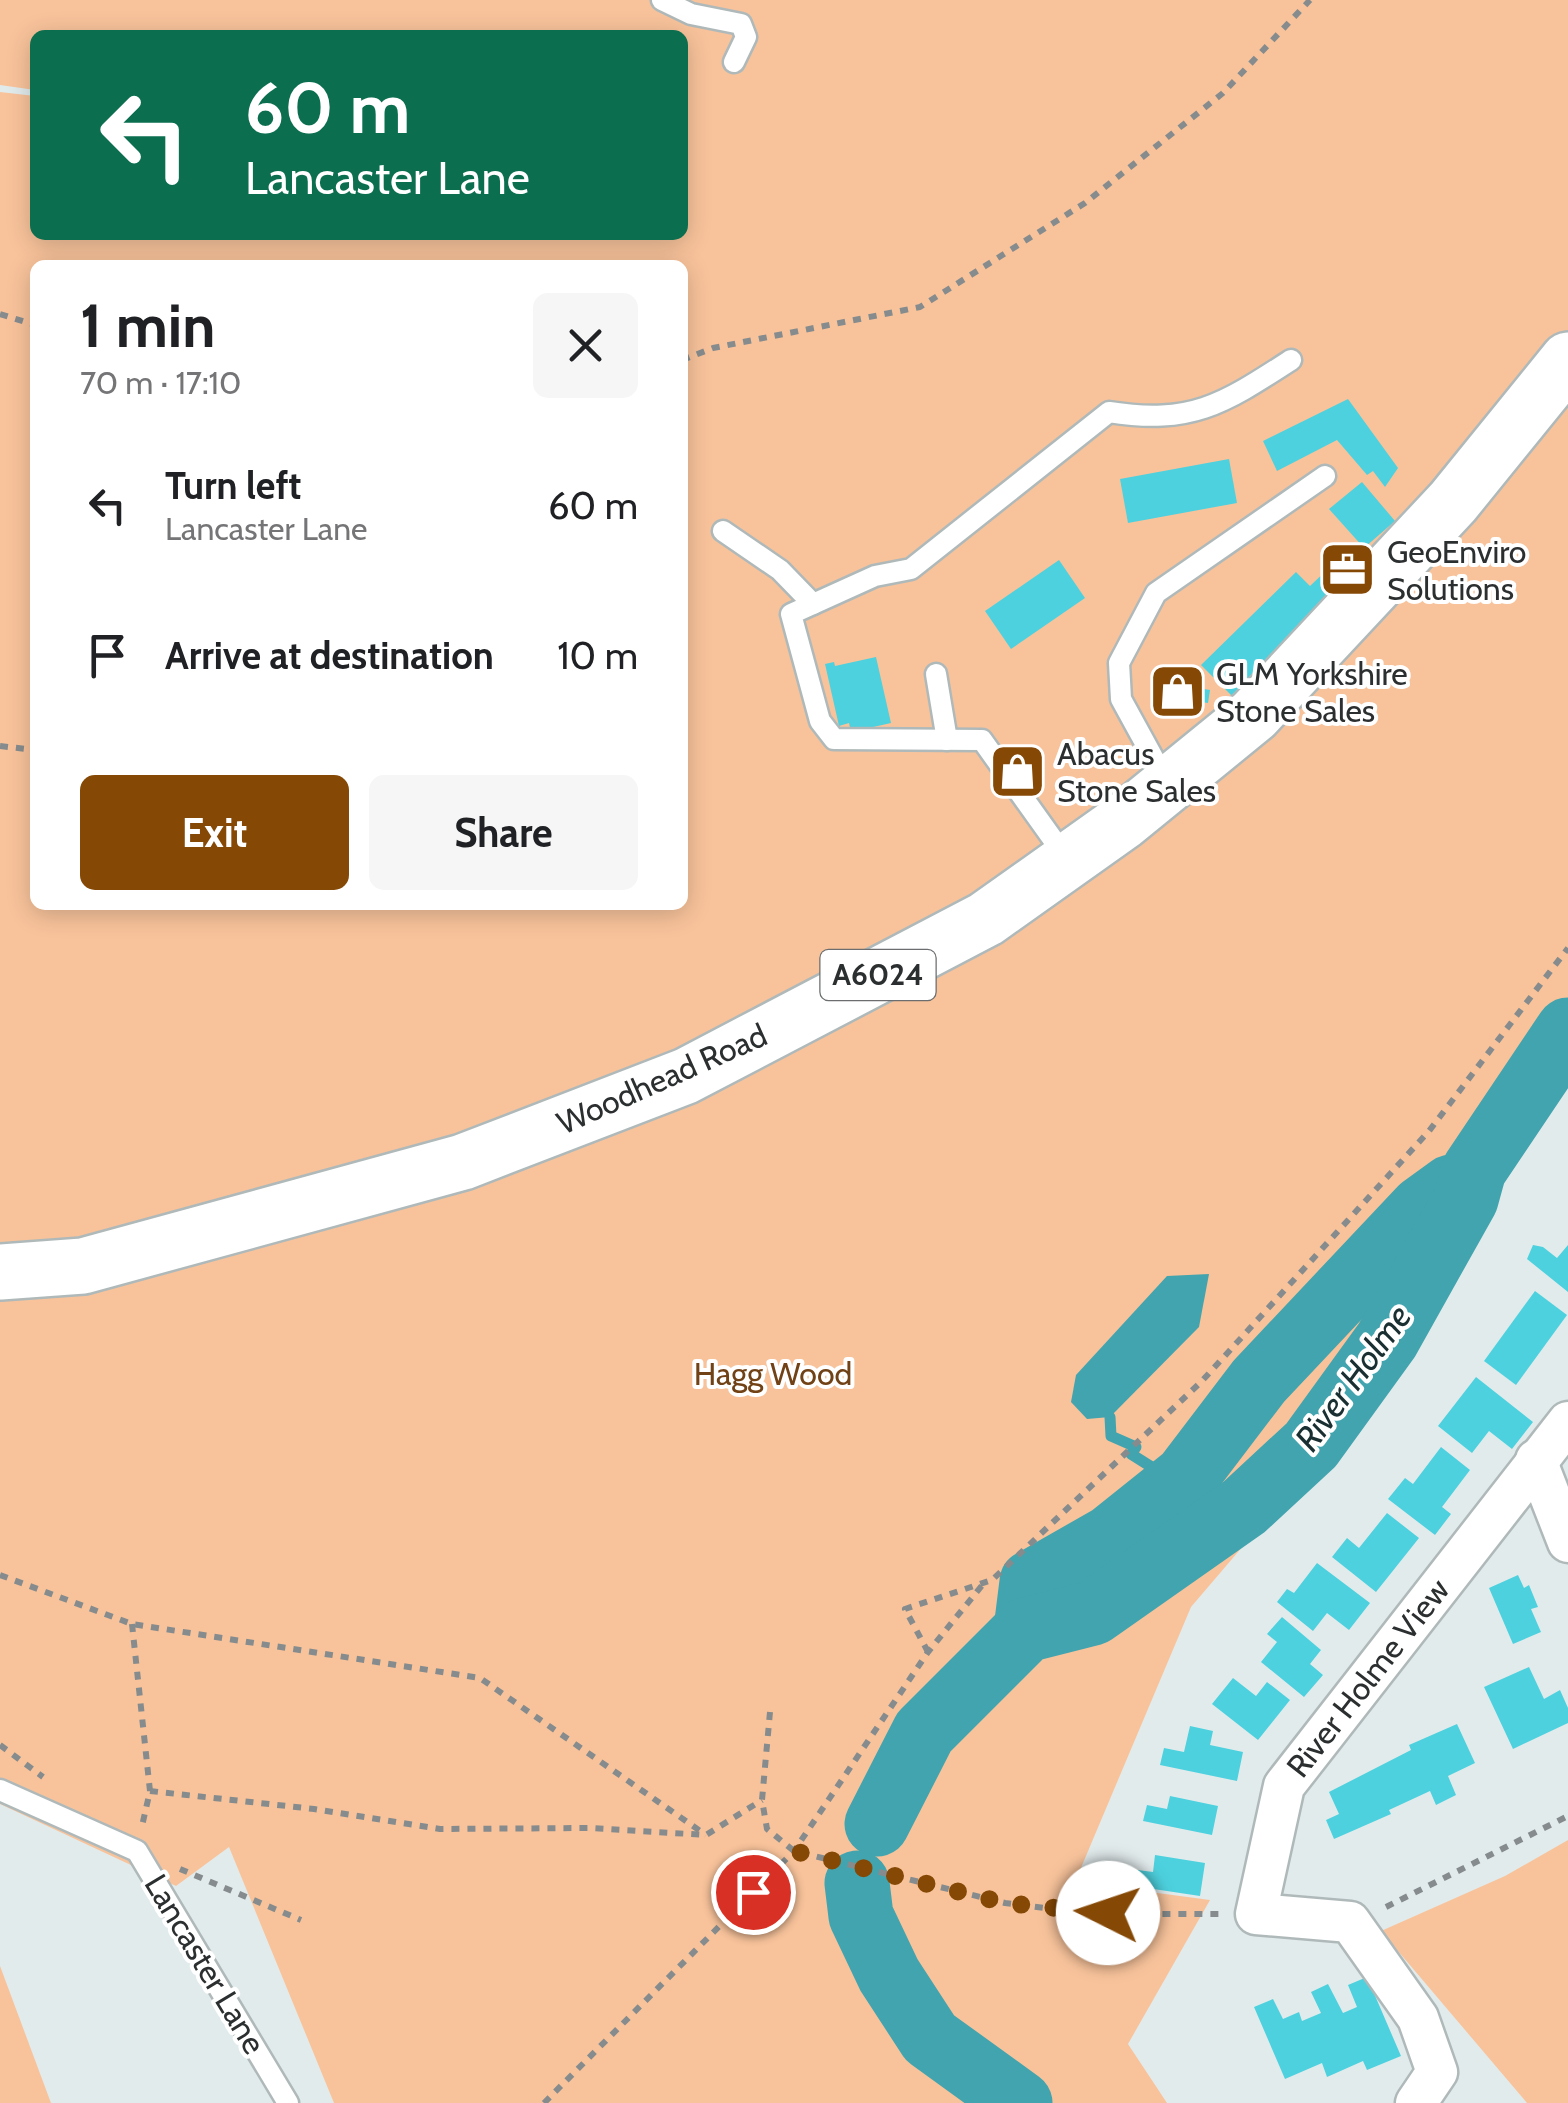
<!DOCTYPE html>
<html lang="en">
<head>
<meta charset="utf-8">
<style>
	:root { --surface:#fff; --page:#f6f6f6; --text:#202124; --muted:#757577; --accent:#854805 }
	body { margin:0; font-family:Cabin,sans-serif; background:var(--page); color:var(--text); height:100vh; display:flex; flex-direction:column; font-size:38px; white-space:nowrap }
	* { box-sizing:border-box; margin:0 }
	p { font-size:32px; color:var(--muted) }
	.icon { flex:none; width:55px; height:55px; fill:none; stroke:currentColor; stroke-width:2; stroke-linecap:round; stroke-linejoin:round }
	.map { position:relative; flex:1; overflow:hidden }
	.panel { position:absolute; left:30px; top:260px; width:658px; height:650px; display:flex; flex-direction:column; background:var(--surface); border-radius:15px; box-shadow:0 5px 25px #0003 }
	.panel>* { flex:none }
	.top-card { position:absolute; left:30px; top:30px; width:658px; height:210px; border-radius:15px; box-shadow:0 5px 25px #0003; background:#0b6e4f; color:#fff; overflow:hidden }
	.pin { position:absolute; display:grid; place-items:center; width:85px; height:85px; color:#fff; margin:-42px; border:5px solid #fff; border-radius:50%; box-shadow:0 2px 10px #0007 }
	.me { position:absolute; width:110px; margin:-55px; rotate:274deg; stroke-linejoin:round; filter:drop-shadow(0 0 8px #0008) }
	.turn { display:flex; align-items:center; gap:35px; height:210px; padding:0 50px; font-size:45px }
	.turn .icon { width:130px; height:130px; stroke-width:2.5 }
	.turn b { display:block; font-size:70px; line-height:85px }
	.round { display:grid; place-items:center; flex:none; width:105px; height:105px; border-radius:15px; background:var(--page) }
	.head { display:flex; align-items:center; justify-content:space-between; height:170px; padding:0 50px }
	h1 { font-size:60px; font-weight:700; line-height:75px }
	.cta { display:flex; gap:20px; margin-top:auto; padding:20px 50px }
	.cta a { flex:1; height:115px; border-radius:15px; background:var(--accent); color:#fff; font-size:40px; font-weight:700; line-height:115px; text-align:center }
	.cta a+a { background:var(--page); color:var(--text) }
	ul { padding:0; list-style:none }
	li { display:flex; align-items:center; gap:30px; height:150px; padding:0 50px }
	li div { flex:1 }
	li b { display:block; font-size:38px }
	li em { font-style:normal }
	.map>svg:first-child { display:block }
</style>
</head>
<body>
<div class="map">
<svg width="1568" height="2103" viewBox="0 0 1568 2103">
	<rect width="100%" height="100%" fill="#e2ebec"/>
	<g fill="#f8c39b" fill-rule="evenodd">
		<path d="M 0,0 L 1568,0 L 1568,1087 L 1326,1449 L 1191,1607 L 1075,1882 L 1210,1900 L 1128,2044 L 1167,2103 L 334,2103 L 229,1847 L 176,1886 L 0,1804 L 0,92 L 35,96 L 35,235 L 682,235 L 682,35 L 35,35 L 35,90 L 0,85 ZM 35,265 L 682,265 L 682,905 L 35,905 Z"/>
		<polygon points="1568,1840 1568,2103 1527,2103 1381,1931 1505,1876"/>
		<polygon points="0,1966 51,2103 0,2103"/>
	</g>
	<polygon fill="#42a4ae" points="1209,1274 1199,1327 1110,1417 1087,1419 1071,1402 1076,1375 1167,1276"/>
	<g fill="none" stroke-linecap="round" stroke-linejoin="round">
		<polyline stroke="#42a4ae" stroke-width="11" points="1110,1417 1111,1436 1136,1447 1131,1454 1177,1483"/>
		<g stroke="#42a4ae" stroke-width="65">
			<polyline points="1026,1630 1032,1582 1111,1537 1186,1477 1259,1381 1422,1208 1451,1187"/>
			<polyline points="877,1824 924,1732 1026,1630 1093,1613 1244,1507 1311,1445 1387,1340 1466,1199 1474,1170 1568,1030"/>
			<polyline points="857,1883 861,1916 889,1975 930,2038 1020,2103"/>
		</g>
	</g>
	<g fill="#4dd1de">
		<polygon points="1348,399 1398,468 1385,487 1373,471 1367,475 1337,440 1277,471 1263,441"/>
		<polygon points="1229,459 1237,503 1128,523 1120,479"/>
		<polygon points="1362,482 1395,521 1364,548 1329,509"/>
		<polygon points="1352,546 1373,568 1236,700 1201,665 1296,572 1310,586"/>
		<polygon points="1059,560 1085,598 1011,649 985,611"/>
		<polygon points="876,657 891,723 851,732 849,723 839,726 825,664 834,662 835,666"/>
		<polygon points="1162,682 1210,690 1208,703 1160,696"/>
		<polygon points="1533,1245 1543,1247 1557,1258 1568,1245 1568,1292 1527,1259"/>
		<polygon points="1535,1291 1567,1315 1516,1385 1484,1361"/>
		<polygon points="1476,1377 1533,1422 1512,1449 1489,1431 1472,1453 1438,1426"/>
		<polygon points="1441,1447 1470,1470 1442,1507 1451,1514 1435,1535 1388,1499 1405,1478 1413,1484"/>
		<polygon points="1387,1513 1419,1538 1376,1592 1332,1557 1347,1538 1359,1548"/>
		<polygon points="1317,1563 1370,1603 1349,1630 1327,1613 1313,1631 1277,1602 1287,1589 1294,1593"/>
		<polygon points="1518,1575 1524,1588 1529,1585 1538,1607 1531,1609 1541,1632 1513,1644 1489,1588"/>
		<polygon points="1282,1617 1321,1650 1310,1664 1323,1675 1304,1697 1261,1662 1277,1642 1267,1634"/>
		<polygon points="1529,1667 1544,1699 1560,1690 1568,1708 1568,1723 1513,1749 1484,1687"/>
		<polygon points="1233,1678 1256,1696 1267,1682 1290,1700 1258,1740 1212,1704"/>
		<polygon points="1457,1724 1475,1763 1448,1776 1456,1795 1436,1805 1430,1791 1389,1810 1391,1814 1334,1839 1326,1820 1339,1814 1329,1792 1411,1750 1409,1745"/>
		<polygon points="1190,1726 1213,1731 1210,1745 1243,1752 1237,1781 1160,1765 1164,1748 1184,1752"/>
		<polygon points="1170,1796 1218,1806 1212,1835 1143,1821 1147,1805 1167,1809"/>
		<polygon points="1155,1855 1205,1863 1200,1896 1127,1885 1130,1869 1153,1872"/>
		<polygon points="1367,1977 1401,2056 1367,2070 1363,2061 1327,2077 1322,2063 1285,2079 1254,2007 1273,1999 1283,2019 1299,2012 1302,2021 1321,2013 1311,1992 1328,1984 1343,2013 1357,2007 1348,1985"/>
	</g>
	<g fill="none" stroke-linecap="round" stroke-linejoin="round">
		<defs>
			<g id="service">
				<polyline points="662,0 691,14 741,24 746,37 734,62"/>
				<polyline points="723,531 780,570 813,604"/>
				<polyline points="936,674 947,740"/>
				<polyline points="1167,783 1121,699 1119,663 1156,593 1325,476"/>
				<path d="M 1067,859 L 982,740 L 834,739 L 820,721 L 791,614 L 875,576 L 911,569 L 1109,412 C 1192,425 1223,404 1291,360"/>
				<polyline points="0,1790 137,1851 288,2103"/>
			</g>
			<g id="minor">
				<polyline points="1536,1460 1568,1542"/>
				<polyline points="1416,2103 1437,2072 1418,2018 1350,1922 1256,1914 1284,1786 1568,1422"/>
			</g>
			<polyline id="primary" points="0,1272 83,1266 463,1162 686,1076 986,919 1124,821 1254,715 1453,502 1568,360"/>
		</defs>
		<use href="#service" stroke="#b0b9b9" stroke-width="25"/>
		<use href="#minor" stroke="#b0b9b9" stroke-width="45"/>
		<use href="#primary" stroke="#b0b9b9" stroke-width="60"/>
		<g stroke="#868c8d" stroke-width="6" stroke-dasharray="8 8" stroke-linecap="butt">
			<polyline points="0,314 35,325"/>
			<polyline points="682,360 713,348 920,307 1085,203 1223,93 1310,0"/>
			<polyline points="0,746 35,750"/>
			<polyline points="0,1575 132,1624 480,1678 706,1835"/>
			<polyline points="132,1624 150,1791 142,1826"/>
			<polyline points="928,1652 905,1609 992,1580 1202,1381 1429,1131 1568,948"/>
			<polyline points="770,1712 762,1800 767,1829 794,1851 1005,1903 1092,1914 1223,1914"/>
			<polyline points="0,1745 43,1777"/>
			<polyline points="150,1791 314,1809 440,1829 590,1828 706,1835 762,1800"/>
			<polyline points="180,1869 301,1920"/>
			<polyline points="1386,1907 1568,1816"/>
			<polyline points="544,2103 794,1851 928,1652 984,1583"/>
		</g>
		<use href="#service" stroke="#fff" stroke-width="20"/>
		<use href="#minor" stroke="#fff" stroke-width="40"/>
		<use href="#primary" stroke="#fff" stroke-width="55"/>
	</g>
	<g fill="none" stroke-linecap="round" stroke-linejoin="round">
		<polyline stroke="#854805" stroke-width="18" stroke-dasharray="0 32.4" points="753,1892 794,1851 1005,1903 1108,1913"/>
	</g>
	<defs>
		<symbol id="office-square" viewBox="-11 -11 22 22"><rect x="-9" y="-9" width="18" height="18" rx="4" fill="#854805" stroke="#fff"/><path d="M-6-3h4V-5.5h4V-3h4V5H-6ZM-1-4.5V-3h2v-1.5ZM-6 0V1H6V0Z" fill="#fff"/></symbol>
		<symbol id="shop-square" viewBox="-11 -11 22 22"><rect x="-9" y="-9" width="18" height="18" rx="4" fill="#854805" stroke="#fff"/><path d="M-5-2.5h2.3a2.7 3.5 0 0 1 5.4 0H5L5.5 6h-11ZM-1.5-2.5h3a1.5 2.3 0 0 0-3 0Z" fill="#fff"/></symbol>
	</defs>
	<g fill-rule="evenodd">
		<use href="#office-square" x="1316" y="538" width="63" height="63"/>
		<use href="#shop-square" x="1146" y="660" width="63" height="63"/>
		<use href="#shop-square" x="986" y="740" width="63" height="63"/>
	</g>
	<g text-anchor="middle" stroke-width="8" stroke-linejoin="round" paint-order="stroke">
		<rect fill="#fff" stroke="#6b6d6e" stroke-width="2.5" x="820.5" y="950" width="115" height="50" rx="8"/>
		<g font-size="30" font-weight="bold" fill="#2c2f30">
			<text x="878" y="985">A6024</text>
		</g>
		<g font-size="32" fill="#2c2f30" stroke="#fff" text-anchor="start">
			<text x="1387" y="563">GeoEnviro<tspan x="1387" dy="37">Solutions</tspan></text>
			<text x="1216" y="685">GLM Yorkshire<tspan x="1216" dy="37">Stone Sales</tspan></text>
			<text x="1057" y="765">Abacus<tspan x="1057" dy="37">Stone Sales</tspan></text>
		</g>
		<g font-size="32" fill="#2c2f30" stroke="#fff">
			<text transform="translate(662 1079) rotate(-24)" y="11">Woodhead Road</text>
			<text transform="translate(1368 1678) rotate(-52)" y="11">River Holme View</text>
			<text transform="translate(205 1964) rotate(59)" y="11">Lancaster Lane</text>
		</g>
		<g font-size="32" fill="#724217" stroke="#fff">
			<text x="773" y="1385">Hagg Wood</text>
		</g>
		<g font-size="35" font-style="italic" fill="#192f32" stroke="#fff">
			<text transform="translate(1353 1378) rotate(-54)" y="12">River Holme</text>
		</g>
	</g>
</svg>
<div class="pin" style="left:753px;top:1892px;background:#d93025"><svg class="icon" aria-label="arrive" viewBox="0 0 24 24"><path d="M6 21V4h12l-3 4 3 4H6"/></svg></div>
<svg class="me" style="left:1108px;top:1913px" viewBox="-20 -20 40 40"><circle r="19" fill="#fff"/><path d="M0-13L10 11 0 6-10 11z" fill="#854805"/></svg>
<div class="top-card">
<div class="turn"><svg class="icon" aria-label="left" viewBox="0 0 24 24"><path d="M17 20v-9H6M10 6l-5 5 5 5"/></svg><div><b>60 m</b>Lancaster Lane</div></div>
</div>
<section class="panel">
<div class="head"><div><h1>1 min</h1><p>70 m · 17:10</p></div><a class="round"><svg class="icon" aria-label="close" viewBox="0 0 24 24"><path d="M6 6l12 12M18 6L6 18"/></svg></a></div>
<ul>
<li><svg class="icon" aria-label="left" viewBox="0 0 24 24"><path d="M17 20v-9H6M10 6l-5 5 5 5"/></svg><div><b>Turn left</b><p>Lancaster Lane</p></div><em>60 m</em></li>
<li><svg class="icon" aria-label="arrive" viewBox="0 0 24 24"><path d="M6 21V4h12l-3 4 3 4H6"/></svg><div><b>Arrive at destination</b></div><em>10 m</em></li>
</ul>
<div class="cta"><a>Exit</a><a>Share</a></div>
</section>
</div>
</body>
</html>
